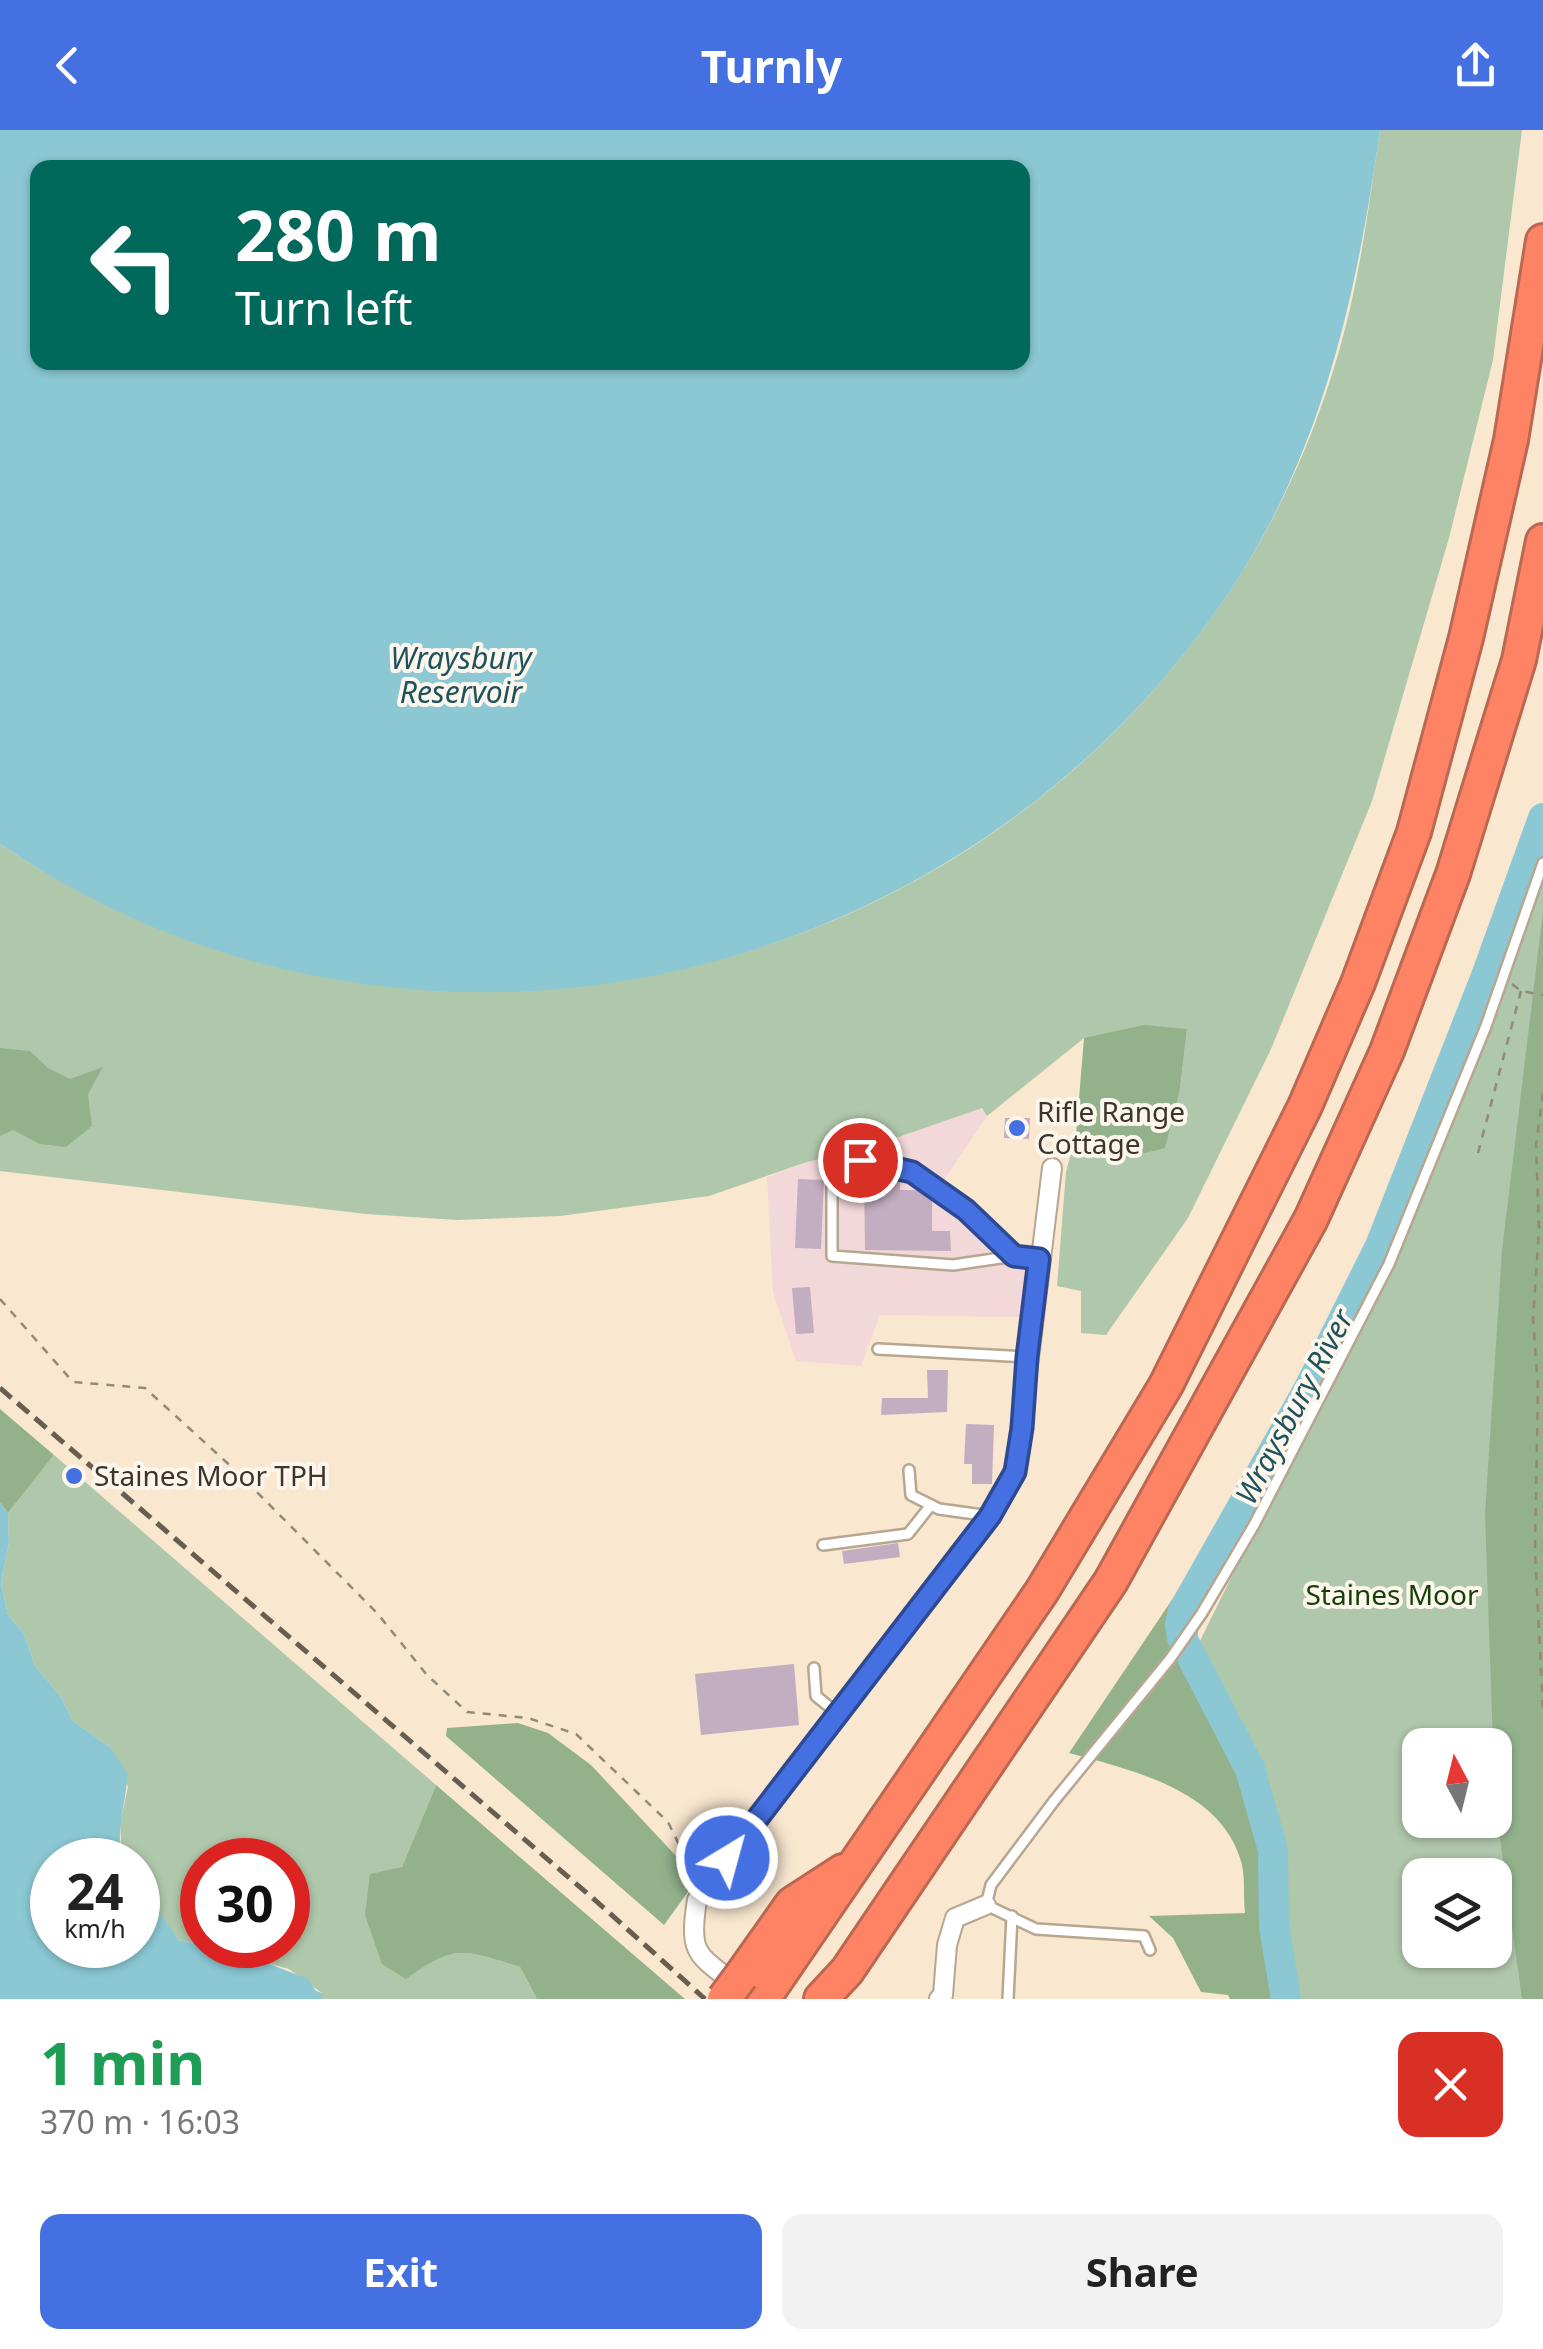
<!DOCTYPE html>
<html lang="en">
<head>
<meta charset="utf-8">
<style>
	:root { --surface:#fff; --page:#f2f2f2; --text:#222; --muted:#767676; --accent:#4570e2 }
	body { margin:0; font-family:"Noto Sans",sans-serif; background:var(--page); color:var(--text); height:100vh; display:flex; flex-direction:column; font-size:38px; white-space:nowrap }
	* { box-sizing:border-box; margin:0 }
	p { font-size:32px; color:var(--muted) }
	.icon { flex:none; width:55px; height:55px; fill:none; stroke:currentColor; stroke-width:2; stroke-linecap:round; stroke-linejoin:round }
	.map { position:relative; height:1869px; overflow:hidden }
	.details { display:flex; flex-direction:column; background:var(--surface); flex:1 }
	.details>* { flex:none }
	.banner { position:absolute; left:30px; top:30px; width:1000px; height:210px; border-radius:20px; box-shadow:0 2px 8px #0004; background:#00695c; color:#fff; overflow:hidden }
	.needle { width:65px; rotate:353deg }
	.tools { position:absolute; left:1402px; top:1598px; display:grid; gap:20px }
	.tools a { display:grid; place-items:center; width:110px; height:110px; border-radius:20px; background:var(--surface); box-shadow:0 2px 8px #0004; font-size:50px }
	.speed { position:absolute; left:30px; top:1708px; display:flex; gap:20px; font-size:50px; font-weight:700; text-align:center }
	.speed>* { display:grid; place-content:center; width:130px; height:130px; border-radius:50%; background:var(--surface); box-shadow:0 2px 8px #0004; line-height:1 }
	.speed small { font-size:25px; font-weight:400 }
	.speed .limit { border:15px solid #d22; background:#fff; color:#111 }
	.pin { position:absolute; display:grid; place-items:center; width:85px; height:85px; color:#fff; margin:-42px; border:5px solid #fff; border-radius:50%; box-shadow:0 2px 10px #0007 }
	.me { position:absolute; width:110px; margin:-55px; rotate:37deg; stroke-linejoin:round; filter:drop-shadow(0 0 8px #0008) }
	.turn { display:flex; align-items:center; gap:35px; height:210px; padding:0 40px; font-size:45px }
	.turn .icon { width:130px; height:130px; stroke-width:2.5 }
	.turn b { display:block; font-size:70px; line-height:85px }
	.round { display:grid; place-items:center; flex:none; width:105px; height:105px; border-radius:20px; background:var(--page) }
	.overview { display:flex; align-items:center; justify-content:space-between; height:170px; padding:0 40px }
	h1 { font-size:60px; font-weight:700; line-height:75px; color:#1e9e55 }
	.primary-button { display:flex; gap:20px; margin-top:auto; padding:20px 40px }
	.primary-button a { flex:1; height:115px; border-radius:20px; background:var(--accent); color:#fff; font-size:40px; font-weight:700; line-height:115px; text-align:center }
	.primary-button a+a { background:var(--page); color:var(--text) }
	header { display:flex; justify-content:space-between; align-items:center; height:130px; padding:0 40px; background:var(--accent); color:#fff; font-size:45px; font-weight:700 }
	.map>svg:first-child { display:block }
</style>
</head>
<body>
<header><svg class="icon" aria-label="back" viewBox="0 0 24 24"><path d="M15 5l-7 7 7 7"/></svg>Turnly<svg class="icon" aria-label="share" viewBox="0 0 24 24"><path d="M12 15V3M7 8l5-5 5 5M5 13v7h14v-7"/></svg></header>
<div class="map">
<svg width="1543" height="1869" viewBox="0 0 1543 1869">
	<rect width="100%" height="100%" fill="#f9e7d0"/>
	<polygon fill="#f3d8da" points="982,978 987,986 943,1052 1007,1113 1036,1115 1022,1187 880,1185 861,1236 796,1231 773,1162 767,1047 807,1032 864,1019"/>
	<g fill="#afc7aa" fill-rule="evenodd">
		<path d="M 1380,0 L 1522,0 L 1493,230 L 1449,408 L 1372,671 L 1271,919 L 1188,1088 L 1106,1205 L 1081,1203 L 1081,1161 L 1057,1156 L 1066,1042 L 1076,1005 L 1121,1029 L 1180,959 L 1187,899 L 1084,908 L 987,986 L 982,978 L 864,1019 L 807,1032 L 709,1066 L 560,1086 L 457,1090 L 366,1084 L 0,1041 L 0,714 C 84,771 178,810 276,834 C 643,923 1017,777 1228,464 C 1292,368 1337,254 1358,140 C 1367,94 1373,47 1380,0 Z"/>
		<path d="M 1543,741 L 1543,1869 L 1297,1869 L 1284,1791 L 1282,1715 L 1198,1515 L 1256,1397 L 1402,1116 ZM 1420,1615 L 1495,1615 L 1495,1690 L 1420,1690 ZM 1420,1745 L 1495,1745 L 1495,1820 L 1420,1820 Z"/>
		<path d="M 54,1325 L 436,1655 L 402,1737 L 406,1848 C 457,1813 463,1820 520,1837 L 537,1869 L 322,1869 L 322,1863 L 289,1839 L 267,1833 L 251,1821 L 201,1816 L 179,1810 L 142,1763 L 138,1753 L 138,1730 L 125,1730 L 122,1724 L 120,1694 L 128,1657 L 110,1617 L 73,1591 L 61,1567 L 35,1536 L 24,1504 L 8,1485 L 1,1453 L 9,1413 L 8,1383 ZM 202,1730 L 288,1730 L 288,1815 L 202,1815 Z"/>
	</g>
	<g fill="#93b28c">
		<polygon points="1543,781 1543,1869 1522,1869 1495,1672 1485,1384 1502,1121"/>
		<polygon points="1144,895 1187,899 1180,959 1165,1018 1121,1029 1076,1005 1084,908"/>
		<polygon points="0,918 30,921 48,938 70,949 103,937 88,964 92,996 66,1017 40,1014 13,1000 0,1006"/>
		<polygon points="0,1279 54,1325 8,1383 0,1373"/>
		<path d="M 1196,1434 L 1198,1515 L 1259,1634 L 1282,1715 L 1284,1791 L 1297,1869 L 1230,1869 L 1228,1865 L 1201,1862 L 1173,1808 L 1149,1786 L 1245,1783 C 1243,1766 1246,1744 1240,1728 C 1218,1659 1131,1640 1069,1623 Z"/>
		<polygon points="518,1593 548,1603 591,1635 677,1727 690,1759 664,1795 446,1606 447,1598"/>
		<path d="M 436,1655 L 685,1869 L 537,1869 L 520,1837 C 463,1820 456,1813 406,1849 L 382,1834 L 365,1785 L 370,1744 L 402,1737 Z"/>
	</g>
	<g fill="#8bc8d4" fill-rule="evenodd">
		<path d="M 0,0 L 1380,0 C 1357,164 1322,324 1228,464 C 958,866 406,990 0,714 ZM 38,38 L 1022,38 L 1022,232 L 38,232 Z"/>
		<path d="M 0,1373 L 8,1383 L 9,1413 L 1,1453 L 8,1485 L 24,1504 L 35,1536 L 61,1567 L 73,1591 L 110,1617 L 127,1643 C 128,1672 112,1703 125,1730 L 52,1730 L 52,1815 L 138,1815 L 138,1753 L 179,1810 L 201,1816 L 251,1821 L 267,1833 L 308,1849 L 316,1861 L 322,1863 L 322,1869 L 0,1869 Z"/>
	</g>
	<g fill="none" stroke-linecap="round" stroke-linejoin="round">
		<polyline stroke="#8bc8d4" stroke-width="30" points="1286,1869 1274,1796 1273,1720 1250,1639 1182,1508 1180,1494 1183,1481 1308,1260 1380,1116 1486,846 1543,688"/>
	</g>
	<g fill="#c3adc0">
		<polygon points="1005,988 1030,988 1029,1009 1004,1008"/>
		<polygon points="896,1045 900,1046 900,1060 926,1060 932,1064 932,1101 950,1101 951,1121 865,1120 864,1046"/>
		<polygon points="798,1049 824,1050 821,1119 795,1118"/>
		<polygon points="810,1157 814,1203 796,1204 792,1158"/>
		<polygon points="927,1240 948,1240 947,1282 881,1285 882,1268 928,1268"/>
		<polygon points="966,1294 994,1295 992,1354 972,1354 972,1334 964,1334"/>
		<polygon points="898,1413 900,1427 844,1434 842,1421"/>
		<polygon points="794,1534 799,1595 701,1605 695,1544"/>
	</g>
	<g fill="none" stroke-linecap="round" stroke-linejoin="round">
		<defs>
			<g id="lane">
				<path d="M 1014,1126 C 973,1087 924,1031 862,1030 C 853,1030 841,1038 832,1041 L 832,1126 L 953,1135 L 1014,1126 L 1039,1129"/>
				<polyline points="878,1219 1027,1227"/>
				<polyline points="909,1340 911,1365 939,1379 990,1386"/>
				<polyline points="823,1415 908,1404 931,1375"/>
				<polyline points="814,1538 816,1566 837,1583"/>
				<polyline points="1150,1820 1144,1806 1036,1799 986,1775 991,1755 1054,1671 1170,1529 1202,1483 1254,1395 1389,1134 1486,896 1543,733"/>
				<polyline points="1008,1869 1012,1786"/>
			</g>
			<g id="street">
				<path d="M 740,1858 C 698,1824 688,1827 697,1770 L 990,1386 L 1015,1343 L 1052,1038"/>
				<polyline points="939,1869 943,1865 947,1815 955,1788 986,1775"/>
			</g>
			<g id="highway">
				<polyline points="741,1846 792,1774 843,1741"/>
				<polyline points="763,1869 1042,1461 1166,1255 1305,976 1358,853 1414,702 1466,508 1511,310 1543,111"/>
				<polyline points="821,1869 847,1841 1111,1451 1311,1089 1387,921 1453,744 1519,530 1543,411"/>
			</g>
		</defs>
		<use href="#lane" stroke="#b7a690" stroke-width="14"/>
		<use href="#street" stroke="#b7a690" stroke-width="22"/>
		<use href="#highway" stroke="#ba6851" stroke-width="38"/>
		<g stroke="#948878" stroke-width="2.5" stroke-dasharray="8 8" stroke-linecap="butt">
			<polyline points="1512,854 1521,861 1543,865"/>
			<polyline points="1543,963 1536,1015 1539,1100 1533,1189 1538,1257 1535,1420 1543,1581"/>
			<polyline points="1478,1023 1521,861"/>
			<polyline points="0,1169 73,1252 145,1258 235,1340 377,1483 427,1545 467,1582 528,1588 576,1604 668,1692 694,1745"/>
		</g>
		<use href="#lane" stroke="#fff" stroke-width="9"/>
		<use href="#street" stroke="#fff" stroke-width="18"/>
		<use href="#highway" stroke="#fe8365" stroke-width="32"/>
		<polyline stroke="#675e51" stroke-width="5" stroke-dasharray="15 8" stroke-linecap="butt" points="0,1258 595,1770 705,1869"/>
		<defs>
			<polyline id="highway-bridge" points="724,1869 741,1846"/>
		</defs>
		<use href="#highway-bridge" stroke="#ba6851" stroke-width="38" stroke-linecap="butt"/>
		<use href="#highway-bridge" stroke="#fe8365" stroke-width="32"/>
	</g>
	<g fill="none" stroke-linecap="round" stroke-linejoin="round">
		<defs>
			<polyline id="route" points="727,1728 990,1386 1015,1342 1022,1298 1027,1227 1039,1129 1014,1126 966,1080 912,1042 860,1030"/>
		</defs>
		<use href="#route" stroke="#2d4993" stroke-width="25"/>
		<use href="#route" stroke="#4570e2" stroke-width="18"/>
	</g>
	<g fill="#4570e2" stroke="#fdf6ed" stroke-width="4">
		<circle cx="1017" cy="998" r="10"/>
		<circle cx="74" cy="1346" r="10"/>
	</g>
	<g text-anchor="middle" stroke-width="8" stroke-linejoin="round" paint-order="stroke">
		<g font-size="28" fill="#3c352c" stroke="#fdf6ed" text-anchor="start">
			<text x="1037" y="992">Rifle Range<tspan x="1037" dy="32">Cottage</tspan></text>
			<text x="94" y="1356">Staines Moor TPH</text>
		</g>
		<g font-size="28" fill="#143f08" stroke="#fdf6ed">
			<text x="1392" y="1475">Staines Moor</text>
		</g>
		<g font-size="30" font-style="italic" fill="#1e525c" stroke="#fdf6ed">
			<text x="461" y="539">Wraysbury<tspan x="461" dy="34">Reservoir</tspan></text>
			<text transform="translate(1295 1277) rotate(-62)" y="10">Wraysbury River</text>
		</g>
	</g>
</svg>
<div class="tools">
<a><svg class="needle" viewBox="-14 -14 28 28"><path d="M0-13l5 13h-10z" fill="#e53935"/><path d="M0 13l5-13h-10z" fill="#767676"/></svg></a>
<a><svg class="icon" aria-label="layers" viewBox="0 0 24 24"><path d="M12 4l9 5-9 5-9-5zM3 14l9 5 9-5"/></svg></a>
</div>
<div class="speed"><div>24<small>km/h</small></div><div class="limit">30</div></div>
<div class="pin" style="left:860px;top:1030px;background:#d93025"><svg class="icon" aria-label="arrive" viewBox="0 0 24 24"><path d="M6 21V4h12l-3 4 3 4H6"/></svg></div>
<svg class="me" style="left:727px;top:1728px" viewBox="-20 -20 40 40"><circle r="17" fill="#4570e2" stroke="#fff" stroke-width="3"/><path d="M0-11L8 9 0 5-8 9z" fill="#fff"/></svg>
<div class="banner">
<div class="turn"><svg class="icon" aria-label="left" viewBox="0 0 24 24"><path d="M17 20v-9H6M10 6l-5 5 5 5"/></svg><div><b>280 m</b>Turn left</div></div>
</div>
</div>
<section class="details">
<div class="overview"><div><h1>1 min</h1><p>370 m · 16:03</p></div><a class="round" style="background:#d93025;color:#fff"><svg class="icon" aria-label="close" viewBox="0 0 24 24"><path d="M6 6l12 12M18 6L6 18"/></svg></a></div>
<div class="primary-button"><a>Exit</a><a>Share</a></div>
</section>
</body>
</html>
